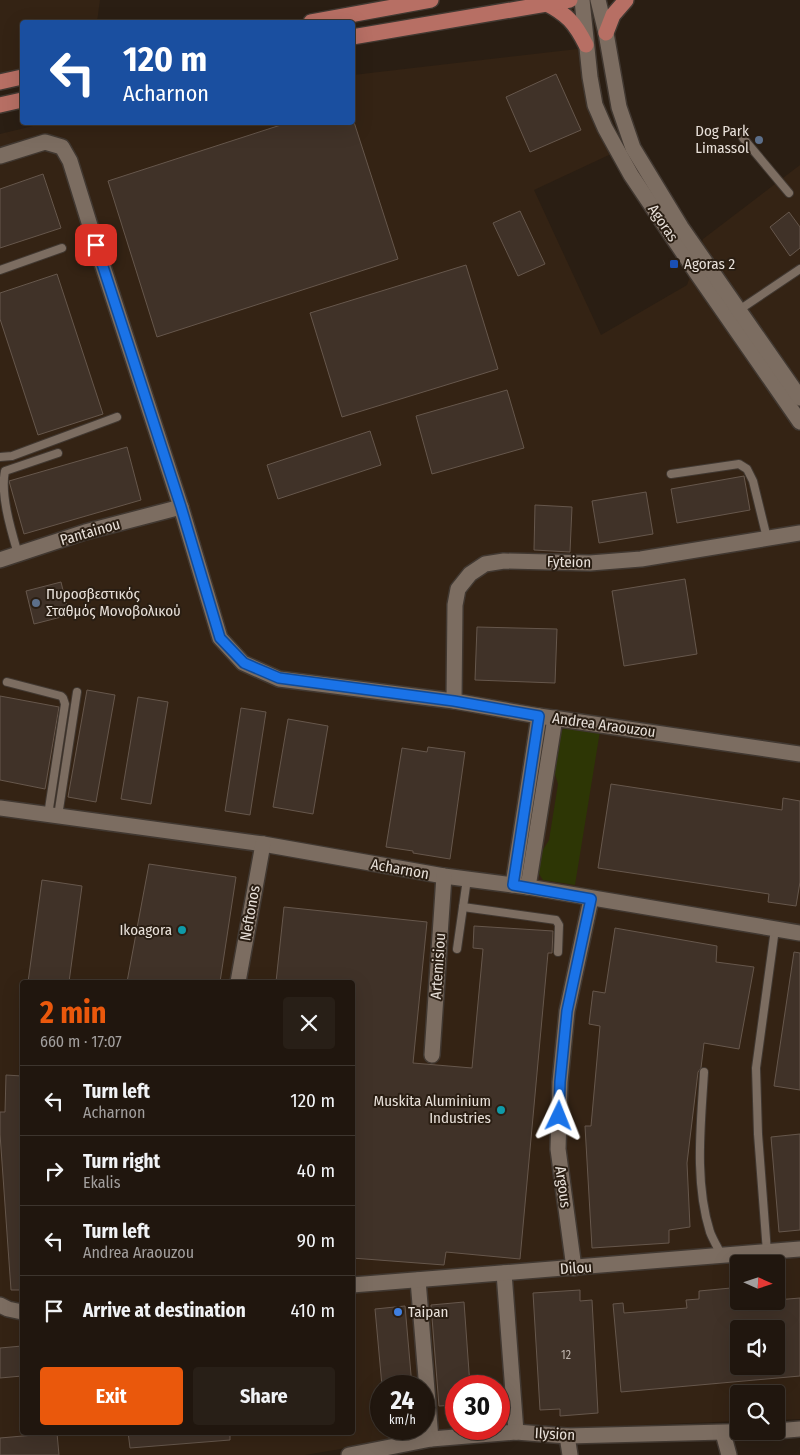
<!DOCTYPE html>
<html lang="en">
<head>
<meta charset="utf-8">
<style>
	:root { --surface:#20160e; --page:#281f17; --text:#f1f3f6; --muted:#a29f9e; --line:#3d352e; --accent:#ea580c }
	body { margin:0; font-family:"Fira Sans Condensed",sans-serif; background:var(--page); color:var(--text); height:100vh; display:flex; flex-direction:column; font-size:19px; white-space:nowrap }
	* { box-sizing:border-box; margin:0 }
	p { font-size:16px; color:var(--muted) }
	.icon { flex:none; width:28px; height:28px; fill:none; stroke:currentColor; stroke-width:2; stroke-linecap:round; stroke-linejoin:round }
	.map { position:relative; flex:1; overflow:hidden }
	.details { position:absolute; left:20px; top:980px; width:335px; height:455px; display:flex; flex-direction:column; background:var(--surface); border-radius:5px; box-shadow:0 5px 20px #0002,0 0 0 1px var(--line) }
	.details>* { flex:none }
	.guide { position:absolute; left:20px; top:20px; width:335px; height:105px; border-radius:5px; box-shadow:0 5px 20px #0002,0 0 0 1px var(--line); background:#1a4fa0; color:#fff; overflow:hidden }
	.needle { width:32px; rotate:93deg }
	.buttons { position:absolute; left:730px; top:1255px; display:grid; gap:10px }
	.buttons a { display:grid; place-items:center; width:55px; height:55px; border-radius:5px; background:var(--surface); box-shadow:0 5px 20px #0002,0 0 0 1px var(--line); font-size:25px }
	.speed { position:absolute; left:370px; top:1375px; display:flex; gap:10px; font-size:25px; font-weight:700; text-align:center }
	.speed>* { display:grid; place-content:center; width:65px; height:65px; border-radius:50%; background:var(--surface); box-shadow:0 5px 20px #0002,0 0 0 1px var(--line); line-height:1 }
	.speed small { font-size:12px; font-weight:400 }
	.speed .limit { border:8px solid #d22; background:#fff; color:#111 }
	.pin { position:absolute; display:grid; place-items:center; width:42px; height:42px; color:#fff; margin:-21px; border-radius:10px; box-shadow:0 2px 8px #0006 }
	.me { position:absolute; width:55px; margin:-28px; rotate:2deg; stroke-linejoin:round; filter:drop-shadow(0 0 4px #0008) }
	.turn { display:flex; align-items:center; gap:18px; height:105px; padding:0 20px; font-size:22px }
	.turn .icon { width:65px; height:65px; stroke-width:2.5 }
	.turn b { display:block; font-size:35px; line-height:42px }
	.round { display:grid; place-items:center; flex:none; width:52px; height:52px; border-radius:5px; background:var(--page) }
	.summary { display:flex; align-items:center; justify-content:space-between; height:85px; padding:0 20px }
	h1 { font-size:30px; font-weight:700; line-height:38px; color:var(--accent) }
	.primary-button { display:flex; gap:10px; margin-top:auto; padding:10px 20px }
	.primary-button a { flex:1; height:58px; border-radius:5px; background:var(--accent); color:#fff; font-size:20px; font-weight:700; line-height:58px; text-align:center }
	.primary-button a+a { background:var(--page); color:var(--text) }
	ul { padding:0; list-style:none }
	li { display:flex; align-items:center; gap:15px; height:70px; padding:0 20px; border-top:1px solid var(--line) }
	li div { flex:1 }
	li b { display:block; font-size:19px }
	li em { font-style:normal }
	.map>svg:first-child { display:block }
</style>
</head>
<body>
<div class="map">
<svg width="800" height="1455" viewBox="0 0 800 1455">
	<rect width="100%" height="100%" fill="#2a1e13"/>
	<g fill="#342314" fill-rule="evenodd">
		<polygon points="0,0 100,0 97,22 22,22 22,69 0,75"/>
		<path d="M 595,47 L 611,154 L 534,190 L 601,335 L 687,285 L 703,239 L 800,165 L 800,1419 L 776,1420 L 776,1394 L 739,1394 L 739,1421 L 429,1434 L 305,1455 L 0,1455 L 0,134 L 33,126 L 52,122 L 352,122 L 353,75 ZM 22,982 L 352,982 L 352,1432 L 22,1432 ZM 739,1264 L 776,1264 L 776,1301 L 739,1301 ZM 739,1329 L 776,1329 L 776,1366 L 739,1366 ZM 381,1386 L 424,1386 L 424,1429 L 381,1429 ZM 456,1386 L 499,1386 L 499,1429 L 456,1429 Z"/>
	</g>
	<polygon fill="#2d3605" points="567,726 600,731 575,885 543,880 537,871 536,861 549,840 558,784 553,768 557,735"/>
	<g fill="#403228" stroke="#66574c" fill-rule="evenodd">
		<polygon points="556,74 581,130 530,152 506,97"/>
		<polygon points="290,122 354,122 398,259 157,337 108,181"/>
		<polygon points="43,174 61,228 0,248 0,189"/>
		<polygon points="520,211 545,264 518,276 493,223"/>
		<polygon points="789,212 800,227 800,248 790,256 770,227"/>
		<polygon points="466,265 498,369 342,417 310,313"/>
		<polygon points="57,274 103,414 38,435 0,319 0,293"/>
		<polygon points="507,390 524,448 432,474 416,416"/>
		<polygon points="370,431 381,465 278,499 267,465"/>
		<polygon points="127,447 141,500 24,534 9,481"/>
		<polygon points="744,476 750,510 677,523 671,489"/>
		<polygon points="646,492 653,534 599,543 592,501"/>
		<polygon points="535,505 572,507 570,552 534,550"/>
		<polygon points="685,579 697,654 624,666 612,591"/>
		<polygon points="61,582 69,615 34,624 26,591"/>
		<polygon points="477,627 557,629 555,683 475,680"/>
		<polygon points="87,690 115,695 96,802 68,797"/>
		<polygon points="0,696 59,707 45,789 0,780"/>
		<polygon points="138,697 168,702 151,804 121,799"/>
		<polygon points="241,708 266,712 250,815 225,811"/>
		<polygon points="288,719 328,726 313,814 273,807"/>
		<polygon points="428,747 465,752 450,859 413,853 413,851 386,847 402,748 427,752"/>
		<polygon points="611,784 782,810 783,798 800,801 800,882 796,906 768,902 769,894 598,868"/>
		<polygon points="149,864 236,877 220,982 127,982"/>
		<polygon points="42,880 82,886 69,982 28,982"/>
		<polygon points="284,907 427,922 413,1063 472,1068 483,949 473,948 474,926 553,931 552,953 548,953 520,1259 446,1252 444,1265 352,1258 352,982 276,982"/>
		<polygon points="615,928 717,946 716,962 754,967 739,1049 704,1043 701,1068 698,1072 687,1163 690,1227 669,1230 669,1243 592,1248 585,1126 591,1126 600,1026 589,1024 593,991 605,993"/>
		<polygon points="794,952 800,953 800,1090 774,1086"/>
		<polygon points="6,1075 22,1076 22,1290 11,1290 0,1134 0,1112 5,1112"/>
		<polygon points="800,1134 800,1230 779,1232 771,1137"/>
		<path d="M 731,1288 L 732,1296 L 739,1295 L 739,1301 L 746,1302 L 776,1301 L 776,1300 L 800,1298 L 800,1376 L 621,1392 L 613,1304 L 623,1303 L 624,1313 L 687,1308 L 686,1300 L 699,1299 L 699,1291 ZM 739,1329 L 776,1329 L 776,1366 L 739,1366 Z"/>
		<polygon points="580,1290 580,1301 592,1300 598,1413 560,1416 560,1409 540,1410 533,1293"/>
		<polygon points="464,1302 470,1386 456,1386 456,1405 439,1406 431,1305"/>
		<polygon points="405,1306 412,1386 382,1386 375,1309"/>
		<polygon points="22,1346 22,1376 0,1378 0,1348"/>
		<polygon points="128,1432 230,1432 230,1440 130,1448"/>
		<polygon points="57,1433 59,1455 0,1455 0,1438"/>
	</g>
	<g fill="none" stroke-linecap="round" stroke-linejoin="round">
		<defs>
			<g id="service">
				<polyline points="743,138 789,193"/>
				<polyline points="0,270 62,248"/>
				<polyline points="739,310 800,269"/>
				<polyline points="0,457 12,456 117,417"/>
				<polyline points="671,474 739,464 747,469 753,481 767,538"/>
				<path d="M 18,554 C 11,530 0,494 5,471 L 58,453"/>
				<polyline points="7,682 61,696 63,698 65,704 48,815"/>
				<polyline points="58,816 77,692"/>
				<polyline points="463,907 556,920 559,925 558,952"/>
				<polyline points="457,949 467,879"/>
				<path d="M 704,1072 C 701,1124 694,1181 710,1232 C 713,1240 718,1248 722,1256"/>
				<polyline points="767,1252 758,1134 756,1068 775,929"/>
			</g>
			<g id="minor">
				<polyline points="0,156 45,142 62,147 70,161 96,245 181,507 220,638 243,663 279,679 454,701 539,716 800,754"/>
				<polyline points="0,560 85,532 181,507"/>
				<polyline points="454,701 455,605 458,589 470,574 485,564 504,561 590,563 641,559 800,533"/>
				<polyline points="0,808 263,844 444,876 528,887 800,933"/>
				<polyline points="513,885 539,716"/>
				<polyline points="528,887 555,718"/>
				<polyline points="238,982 263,844"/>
				<polyline points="432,1055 444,876"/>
				<polyline points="574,1268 558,1149 560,1082 567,1011 591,899"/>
				<polyline points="504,1273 516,1432"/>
				<polyline points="418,1280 431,1439"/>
				<polyline points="352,1285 800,1249"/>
				<polyline points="0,1305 8,1309 22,1312"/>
				<polyline points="723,1433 729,1455"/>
				<polyline points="567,1436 570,1455"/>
			</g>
			<g id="tertiary">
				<polyline points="776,1431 800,1429"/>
				<polyline points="349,1455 431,1439 516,1432 567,1436 763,1431"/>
			</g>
			<g id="secondary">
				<polyline points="582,0 590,77 595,105 605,128 631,175 696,272 800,422"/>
				<polyline points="598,0 606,33 619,107 633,148 681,227 800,398"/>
			</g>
			<g id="primary">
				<path d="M 545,3 C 567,14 575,23 586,45"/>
				<polyline points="311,22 431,0"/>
				<polyline points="606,33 613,15 626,0"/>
				<polyline points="352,37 570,0"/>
				<polyline points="0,82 22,77"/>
				<polyline points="0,105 22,100"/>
			</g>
		</defs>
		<use href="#service" stroke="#413831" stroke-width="10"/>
		<use href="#minor" stroke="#413831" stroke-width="18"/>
		<use href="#tertiary" stroke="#413831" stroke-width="18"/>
		<use href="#secondary" stroke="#413831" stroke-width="18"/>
		<use href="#primary" stroke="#413831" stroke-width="18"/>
		<use href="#service" stroke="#7c6d61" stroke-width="8"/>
		<use href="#minor" stroke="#7c6d61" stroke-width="15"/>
		<use href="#tertiary" stroke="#7c6d61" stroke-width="15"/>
		<use href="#secondary" stroke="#7c6d61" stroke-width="15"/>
		<use href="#primary" stroke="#b76f64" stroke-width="15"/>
	</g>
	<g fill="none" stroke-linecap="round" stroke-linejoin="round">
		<defs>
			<polyline id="route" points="96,245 181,507 220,638 244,663 279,678 454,701 539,716 513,885 591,899 567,1011 560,1082 559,1116"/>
		</defs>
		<use href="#route" stroke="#114b97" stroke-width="12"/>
		<use href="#route" stroke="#1a73e8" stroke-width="9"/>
	</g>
	<g fill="#5c6f8a" stroke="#2a1e13" stroke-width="2">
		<circle cx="759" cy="140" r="5"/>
		<circle cx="36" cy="603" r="5"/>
	</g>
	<rect fill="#1a4fb4" stroke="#2a1e13" stroke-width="2" x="669" y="259" width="10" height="10" rx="2.5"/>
	<g fill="#0f9aa8" stroke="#2a1e13" stroke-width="2">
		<circle cx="182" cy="930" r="5"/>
		<circle cx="501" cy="1110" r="5"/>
	</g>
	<circle fill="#3f7fe0" stroke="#2a1e13" stroke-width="2" cx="398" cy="1312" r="5"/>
	<g text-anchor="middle" stroke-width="4" stroke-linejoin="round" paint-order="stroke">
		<g font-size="12" fill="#beb4ad">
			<text x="566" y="1359">12</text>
		</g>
		<g font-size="15" fill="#e8e0d9" stroke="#2a1e13" text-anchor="end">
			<text x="749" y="136">Dog Park<tspan x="749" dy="17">Limassol</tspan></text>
			<text x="684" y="269" text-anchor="start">Agoras 2</text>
			<text x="46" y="599" text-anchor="start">Πυροσβεστικός<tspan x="46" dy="17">Σταθμός Μονοβολικού</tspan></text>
			<text x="172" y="935">Ikoagora</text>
			<text x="491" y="1106">Muskita Aluminium<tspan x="491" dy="17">Industries</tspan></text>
			<text x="408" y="1317" text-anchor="start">Taipan</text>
		</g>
		<g font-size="15" fill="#e8e0d9" stroke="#2a1e13">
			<text transform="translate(663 223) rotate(56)" y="5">Agoras</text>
			<text transform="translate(90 532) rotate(-16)" y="5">Pantainou</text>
			<text transform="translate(569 562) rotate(1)" y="5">Fyteion</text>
			<text transform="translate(604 725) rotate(8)" y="5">Andrea Araouzou</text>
			<text transform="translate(400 869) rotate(10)" y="5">Acharnon</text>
			<text transform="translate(250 913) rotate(-80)" y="5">Neftonos</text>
			<text transform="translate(438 966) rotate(-86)" y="5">Artemisiou</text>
			<text transform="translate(563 1187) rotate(82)" y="5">Argous</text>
			<text transform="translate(576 1268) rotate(-4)" y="5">Dilou</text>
			<text transform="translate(555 1434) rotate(3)" y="5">Ilysion</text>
		</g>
	</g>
</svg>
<div class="buttons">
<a><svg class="needle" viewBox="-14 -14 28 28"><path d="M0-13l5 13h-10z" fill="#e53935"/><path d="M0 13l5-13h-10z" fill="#a29f9e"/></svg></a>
<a><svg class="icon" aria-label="sound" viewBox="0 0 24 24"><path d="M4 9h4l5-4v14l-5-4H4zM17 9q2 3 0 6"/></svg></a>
<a><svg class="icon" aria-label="search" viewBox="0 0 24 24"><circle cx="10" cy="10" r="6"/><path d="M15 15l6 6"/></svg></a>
</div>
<div class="speed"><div>24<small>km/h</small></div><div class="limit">30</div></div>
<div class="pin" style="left:96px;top:245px;background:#d93025"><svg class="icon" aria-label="arrive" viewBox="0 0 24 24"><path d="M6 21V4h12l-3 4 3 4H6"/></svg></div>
<svg class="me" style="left:559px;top:1116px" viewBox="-20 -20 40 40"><path d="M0-17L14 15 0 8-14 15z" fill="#1a73e8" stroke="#fff" stroke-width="4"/></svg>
<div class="guide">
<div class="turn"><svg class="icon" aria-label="left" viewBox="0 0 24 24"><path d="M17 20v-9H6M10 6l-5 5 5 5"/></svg><div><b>120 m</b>Acharnon</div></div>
</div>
<section class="details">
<div class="summary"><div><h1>2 min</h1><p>660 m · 17:07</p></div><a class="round"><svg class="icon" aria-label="close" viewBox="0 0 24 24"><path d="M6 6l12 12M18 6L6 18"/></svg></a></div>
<ul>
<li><svg class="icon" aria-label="left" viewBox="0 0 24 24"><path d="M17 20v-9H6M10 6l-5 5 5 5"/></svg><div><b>Turn left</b><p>Acharnon</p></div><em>120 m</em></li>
<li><svg class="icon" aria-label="right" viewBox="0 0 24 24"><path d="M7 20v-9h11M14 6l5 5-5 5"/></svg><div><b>Turn right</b><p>Ekalis</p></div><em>40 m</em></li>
<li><svg class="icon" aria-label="left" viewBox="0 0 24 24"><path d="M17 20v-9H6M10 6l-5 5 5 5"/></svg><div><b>Turn left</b><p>Andrea Araouzou</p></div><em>90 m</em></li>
<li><svg class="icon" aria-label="arrive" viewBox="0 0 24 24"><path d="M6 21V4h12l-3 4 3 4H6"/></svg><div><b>Arrive at destination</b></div><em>410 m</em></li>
</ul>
<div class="primary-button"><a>Exit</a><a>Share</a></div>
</section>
</div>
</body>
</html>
